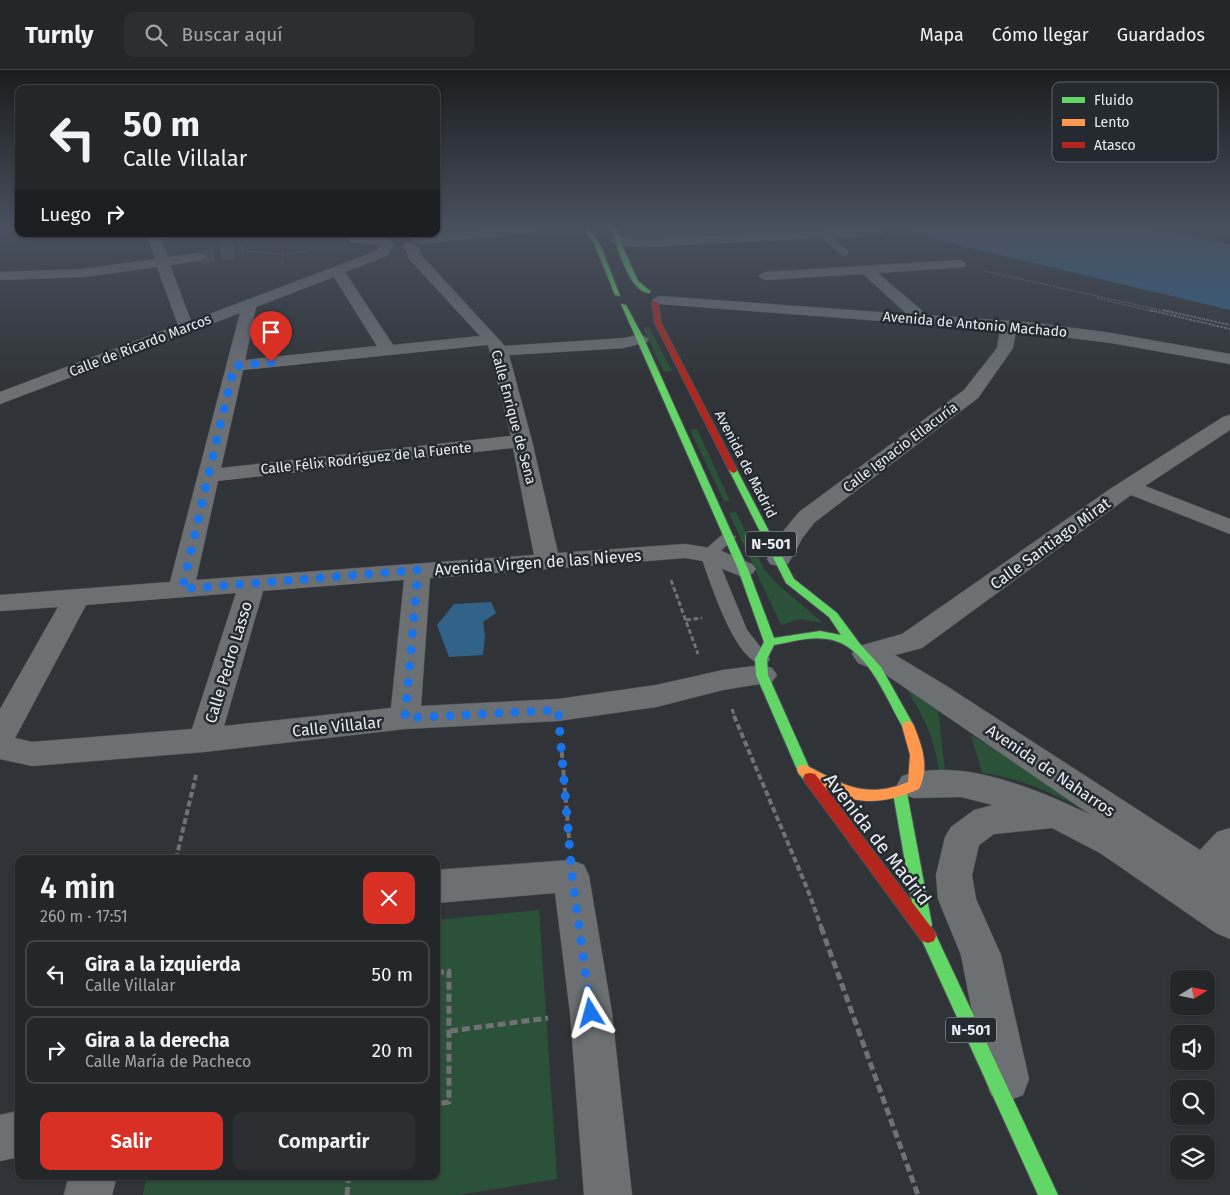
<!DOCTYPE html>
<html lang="es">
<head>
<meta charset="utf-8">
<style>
	:root { --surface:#24272a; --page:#2c2f32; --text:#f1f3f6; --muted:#a3a5a8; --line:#414447; --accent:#d93025 }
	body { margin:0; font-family:"Fira Sans",sans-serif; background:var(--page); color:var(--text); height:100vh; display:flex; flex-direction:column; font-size:19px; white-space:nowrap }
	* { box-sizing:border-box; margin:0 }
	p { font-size:16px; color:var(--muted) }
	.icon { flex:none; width:28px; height:28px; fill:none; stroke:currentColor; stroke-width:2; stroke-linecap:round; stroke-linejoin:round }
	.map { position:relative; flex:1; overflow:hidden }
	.sheet { position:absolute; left:15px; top:785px; width:425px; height:325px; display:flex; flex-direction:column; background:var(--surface); border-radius:10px; box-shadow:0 1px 4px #0004,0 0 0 1px var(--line) }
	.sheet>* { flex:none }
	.banner { position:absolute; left:15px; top:15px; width:425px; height:152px; border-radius:10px; box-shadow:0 1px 4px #0004,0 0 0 1px var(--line); background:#24272a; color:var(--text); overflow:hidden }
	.needle { width:32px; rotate:80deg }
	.fabs { position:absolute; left:1170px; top:900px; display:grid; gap:10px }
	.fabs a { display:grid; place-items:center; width:45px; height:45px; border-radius:10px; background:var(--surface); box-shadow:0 1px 4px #0004,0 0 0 1px var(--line); font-size:25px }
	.pin { position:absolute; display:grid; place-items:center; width:42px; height:42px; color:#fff; margin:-51px -21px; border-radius:50% 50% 50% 0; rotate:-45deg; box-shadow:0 0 5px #0007 }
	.pin .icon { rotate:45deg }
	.me { position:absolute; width:55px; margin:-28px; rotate:352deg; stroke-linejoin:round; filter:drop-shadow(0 0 4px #0008) }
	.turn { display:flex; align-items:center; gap:18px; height:105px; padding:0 25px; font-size:22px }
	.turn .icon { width:65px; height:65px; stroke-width:2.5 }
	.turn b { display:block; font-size:35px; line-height:42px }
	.then { display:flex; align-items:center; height:48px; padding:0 25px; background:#0003; gap:10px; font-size:19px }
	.round { display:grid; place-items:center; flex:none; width:52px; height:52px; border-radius:10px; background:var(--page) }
	.overview { display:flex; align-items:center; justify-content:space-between; height:85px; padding:0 25px }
	h1 { font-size:30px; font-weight:600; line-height:38px }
	.action { display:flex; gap:10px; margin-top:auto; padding:10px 25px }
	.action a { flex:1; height:58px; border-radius:10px; background:var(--accent); color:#fff; font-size:20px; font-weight:600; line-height:58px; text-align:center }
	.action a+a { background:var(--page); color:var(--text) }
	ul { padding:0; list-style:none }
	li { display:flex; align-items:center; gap:15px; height:68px; margin:0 10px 8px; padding:0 15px; border:2px solid var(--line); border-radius:10px }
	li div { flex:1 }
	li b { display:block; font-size:19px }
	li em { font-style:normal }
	header { display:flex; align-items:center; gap:30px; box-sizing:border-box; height:70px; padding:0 25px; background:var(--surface); border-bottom:1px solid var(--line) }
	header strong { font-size:24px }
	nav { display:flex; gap:28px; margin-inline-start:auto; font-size:18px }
	.search { width:350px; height:45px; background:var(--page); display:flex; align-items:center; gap:12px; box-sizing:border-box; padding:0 18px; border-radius:10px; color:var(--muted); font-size:19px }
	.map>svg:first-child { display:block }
</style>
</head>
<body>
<header>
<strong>Turnly</strong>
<div class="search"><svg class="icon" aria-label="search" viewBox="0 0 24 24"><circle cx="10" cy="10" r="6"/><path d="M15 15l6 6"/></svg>Buscar aquí</div>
<nav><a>Mapa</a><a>Cómo llegar</a><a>Guardados</a></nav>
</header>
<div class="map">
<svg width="1230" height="1125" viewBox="0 0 1230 1125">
	<rect width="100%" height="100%" fill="#303438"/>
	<g fill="#2c5139">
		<polygon points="649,257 672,301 664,302 643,258"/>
		<polygon points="697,359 730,431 724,431 690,360"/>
		<polygon points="736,442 764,499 775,512 823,553 800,549 781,555 729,443"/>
		<path d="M 906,618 L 938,639 L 945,702 L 939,702 C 936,670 923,645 906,618 Z"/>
		<path d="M 971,665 L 1086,735 L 1150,782 C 1097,748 1046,711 982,703 Z"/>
		<polygon points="539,840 557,1109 459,1125 143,1125 147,1106 436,1106 436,850"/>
	</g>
	<g fill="#316388">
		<polygon points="899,158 1157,158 1230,174 1230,240 929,168"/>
		<polygon points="491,532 496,543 483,552 485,566 483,585 449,587 437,555 454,534"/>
	</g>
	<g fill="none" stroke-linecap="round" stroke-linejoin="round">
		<polyline stroke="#4c5054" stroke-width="14" stroke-dasharray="14 7" stroke-linecap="butt" points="200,187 243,181"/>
		<defs>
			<g id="lane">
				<polygon points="820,163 826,163 848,181 848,185 842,185 820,167"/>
				<path d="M 728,462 L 736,467 L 716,485 L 747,560 L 770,589 L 767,593 C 737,602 709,507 700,484 L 723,464 Z"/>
			</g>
			<g id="street">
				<polygon points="507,158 545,158 539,162 419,174 413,170 419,166"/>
				<polygon points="877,158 881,159 883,162 881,165 646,177 617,175 611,171 617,167 646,169"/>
				<path d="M 147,164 L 159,164 L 168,187 L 200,183 L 207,187 L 200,191 L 170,195 L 191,251 L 366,185 L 377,180 L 382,175 L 351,172 L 344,164 L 388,168 L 394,175 L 387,186 L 345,202 L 393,275 L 480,266 L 409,189 L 407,181 L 402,176 L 408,172 L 419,177 L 421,185 L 505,276 L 624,268 L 641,264 L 649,269 L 647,272 L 624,278 L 509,285 L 532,371 L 558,483 L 685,474 L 717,479 L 752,494 L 756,499 L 752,504 L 743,507 L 703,491 L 685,488 L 430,508 L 421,636 L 558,629 L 656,615 L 723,600 L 762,595 L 772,598 L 777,605 L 772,612 L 723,620 L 656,637 L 558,651 L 405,659 L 204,682 L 32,696 L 0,689 L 0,639 L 58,537 L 0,541 L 0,525 L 170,512 L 240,243 L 0,334 L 0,322 L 178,255 L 157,197 L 84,207 L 0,210 L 0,202 L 84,199 L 155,189 ZM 334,207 L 377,276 L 245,290 L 256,237 ZM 488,275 L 511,366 L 221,398 L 243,300 ZM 513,378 L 534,485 L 196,510 L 218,411 ZM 404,510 L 391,638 L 224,656 L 263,521 ZM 236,523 L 192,659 L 32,672 L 15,668 L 86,535 Z"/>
				<polygon points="960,190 967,194 965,197 878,203 927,245 1037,253 1111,263 1230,284 1230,294 1111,273 1016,261 1013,278 978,328 815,452 803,467 788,494 779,496 770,494 767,489 780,465 799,442 964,320 997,278 1000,260 659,234 652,230 659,226 907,244 863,204 765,210 758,206 765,202"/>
				<path d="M 1230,345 L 1230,360 L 1145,416 L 1230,449 L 1230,464 L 1131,425 L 922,578 L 895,585 L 945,615 L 1200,780 L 1217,762 L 1230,758 L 1230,869 L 1216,863 L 1100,783 L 1052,758 L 994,764 L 979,775 L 972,805 L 976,829 L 1001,885 L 1029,1009 L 1023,1025 L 1007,1031 L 991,1025 L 985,1009 L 961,885 L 938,829 L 936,805 L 945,767 L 951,757 L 974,740 L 993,735 L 961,727 L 914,728 L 902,724 L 897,715 L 902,706 C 962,686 1038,720 1091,745 L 882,602 L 858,593 L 852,584 L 856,577 L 902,564 L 1110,419 L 1223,347 Z"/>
				<polygon points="571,790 584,795 589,806 612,943 632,1125 584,1125 570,943 555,823 436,833 436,800"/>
				<polygon points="19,1041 19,1087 0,1091 0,1045"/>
				<polygon points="69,1106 117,1106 112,1125 64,1125"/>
			</g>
			<g id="fast">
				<polygon points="584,158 588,158 601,176 620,226 615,225 595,176"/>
				<path d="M 613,158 L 617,158 L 620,171 L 638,211 L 650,221 L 650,223 C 630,224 615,174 613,158 Z"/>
				<path d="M 621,234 L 626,235 L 644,269 L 748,499 L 774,568 L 820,561 L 841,565 L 829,547 L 786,513 L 729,400 L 730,398 L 733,397 L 737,400 L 794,509 L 837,543 L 860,574 L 881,597 L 914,656 L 912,659 L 904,659 C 886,629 867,574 827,569 C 810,566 791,572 774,575 L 767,589 L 768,605 L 809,697 L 817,708 L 815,712 C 806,714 804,710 799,704 L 756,605 L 755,589 L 764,572 L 738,499 Z"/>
				<polygon points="900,717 905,719 907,723 932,855 930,859 934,861 1058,1125 1038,1125 920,866 922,862 918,860 916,855 893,723 895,719"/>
			</g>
			<path id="slow" d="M 908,651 L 912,653 L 914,656 C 922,676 930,698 919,719 C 868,741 845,731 799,704 L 797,700 L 799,696 L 804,695 C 813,698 820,703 829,707 C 856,722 880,724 908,712 L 910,685 L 902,656 L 904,653 Z"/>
			<g id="jam">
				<polygon points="655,231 658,233 661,253 737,400 736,402 733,403 729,400 655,253 652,233"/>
				<polygon points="810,703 815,704 934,861 936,866 934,871 928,873 922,871 805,712 803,708 805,704"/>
			</g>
		</defs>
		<use href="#lane" stroke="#505356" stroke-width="1"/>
		<use href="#street" stroke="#505356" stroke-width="1"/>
		<use href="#fast" stroke="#505356" stroke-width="2"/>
		<use href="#slow" stroke="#505356" stroke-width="2"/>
		<use href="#jam" stroke="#505356" stroke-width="2"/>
		<g stroke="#6f7174" stroke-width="1" stroke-dasharray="2.5 1" stroke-linecap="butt">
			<polyline points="243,181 283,184"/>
			<polyline points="282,194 283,184 309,181"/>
			<polyline points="984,201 1169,242"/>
			<polyline points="1097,228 1155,242"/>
		</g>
		<g stroke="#6f7174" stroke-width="2" stroke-dasharray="3 1" stroke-linecap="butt">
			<polyline points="1150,240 1230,259"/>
			<polyline points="1163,240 1230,255"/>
		</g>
		<g stroke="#6f7174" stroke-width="3" stroke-dasharray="5 2.5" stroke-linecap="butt">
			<polyline points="671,510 698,584"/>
			<polyline points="686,550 702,548"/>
			<polyline points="732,639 735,647"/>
		</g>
		<g stroke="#6f7174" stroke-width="4" stroke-dasharray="6 3" stroke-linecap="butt">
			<polyline points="734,646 807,818 822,859"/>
			<polyline points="561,673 569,768"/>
			<polyline points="176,789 196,705"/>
		</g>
		<g stroke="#6f7174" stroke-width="5" stroke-dasharray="8 4" stroke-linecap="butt">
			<polyline points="821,857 918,1125"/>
			<polyline points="436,903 449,901 449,1032 436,1034"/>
			<polyline points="450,961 548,948"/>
			<polyline points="347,1125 349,1106"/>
		</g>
		<use href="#lane" fill="#6c7073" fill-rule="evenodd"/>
		<use href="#street" fill="#6c7073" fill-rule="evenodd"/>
		<use href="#fast" fill="#63d668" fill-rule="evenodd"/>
		<use href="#slow" fill="#ff974d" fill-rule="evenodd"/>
		<use href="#jam" fill="#b3261e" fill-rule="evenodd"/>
	</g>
	<linearGradient id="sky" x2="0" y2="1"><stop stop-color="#1a1d1f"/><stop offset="0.5" stop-color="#48505e"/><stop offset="1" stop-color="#48505e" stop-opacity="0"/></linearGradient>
	<rect width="1230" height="315" fill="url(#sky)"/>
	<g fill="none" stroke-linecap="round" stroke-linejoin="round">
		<polyline stroke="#1a73e8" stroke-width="9" stroke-dasharray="0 16.2" points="271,292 234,296 182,519 418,500 405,648 558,640 572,806 591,943"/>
	</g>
	<g text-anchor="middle" stroke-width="5" stroke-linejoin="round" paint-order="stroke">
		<g font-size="14" fill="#eaeef3" stroke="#242a30">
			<text transform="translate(975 254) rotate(5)" y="5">Avenida de Antonio Machado</text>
			<text transform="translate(140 275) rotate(-21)" y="5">Calle de Ricardo Marcos</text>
			<text transform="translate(514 347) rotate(75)" y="5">Calle Enrique de Sena</text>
			<text transform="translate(900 377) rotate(-37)" y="5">Calle Ignacio Ellacuría</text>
			<text transform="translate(366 388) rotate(-6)" y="5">Calle Félix Rodríguez de la Fuente</text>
			<text transform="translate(746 394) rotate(63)" y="5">Avenida de Madrid</text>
		</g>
		<g fill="#242a30" stroke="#afb3b8" stroke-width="1">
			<rect x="746" y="461.5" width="50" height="25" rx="4"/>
			<rect x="946" y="947.5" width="50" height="25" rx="4"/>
		</g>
		<g font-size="15" font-weight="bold" fill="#eaeef3">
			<text x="771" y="479">N-501</text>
			<text x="971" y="965">N-501</text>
		</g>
		<g font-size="16" fill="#eaeef3" stroke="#242a30">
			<text transform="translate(1050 473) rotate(-36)" y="6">Calle Santiago Mirat</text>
			<text transform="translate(538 492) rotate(-4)" y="6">Avenida Virgen de las Nieves</text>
			<text transform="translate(228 592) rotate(-73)" y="6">Calle Pedro Lasso</text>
			<text transform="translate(337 656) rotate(-6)" y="6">Calle Villalar</text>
			<text transform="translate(1051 700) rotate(34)" y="6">Avenida de Naharros</text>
		</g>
		<g font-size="19" fill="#eaeef3" stroke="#242a30">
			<text transform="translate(878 769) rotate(52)" y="7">Avenida de Madrid</text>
		</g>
	</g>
	<rect x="1052" y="12" width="166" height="80" rx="8" fill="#242a30" stroke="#5f656a" stroke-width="1"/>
	<rect x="1062" y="27" width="23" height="6" fill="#63d668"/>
	<rect x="1062" y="49" width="23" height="7" fill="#ff974d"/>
	<rect x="1062" y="72" width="23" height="6" fill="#b3261e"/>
	<g font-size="14" fill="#eaeef3">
		<text x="1094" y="35">Fluido</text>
		<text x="1094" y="57">Lento</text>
		<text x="1094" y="80">Atasco</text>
	</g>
</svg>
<div class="fabs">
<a><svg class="needle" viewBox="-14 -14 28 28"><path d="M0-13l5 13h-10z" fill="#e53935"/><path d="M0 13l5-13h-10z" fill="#a3a5a8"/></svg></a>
<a><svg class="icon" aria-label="sound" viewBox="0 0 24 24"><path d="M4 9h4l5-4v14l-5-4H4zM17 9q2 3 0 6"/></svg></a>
<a><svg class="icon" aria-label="search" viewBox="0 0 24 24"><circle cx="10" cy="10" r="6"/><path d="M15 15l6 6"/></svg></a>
<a><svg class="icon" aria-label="layers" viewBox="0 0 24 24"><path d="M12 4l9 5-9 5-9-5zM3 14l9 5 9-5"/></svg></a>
</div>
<div class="pin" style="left:271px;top:292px;background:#d93025"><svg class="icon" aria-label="arrive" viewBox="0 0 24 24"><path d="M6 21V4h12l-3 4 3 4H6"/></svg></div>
<svg class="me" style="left:591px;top:943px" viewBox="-20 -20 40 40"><path d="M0-17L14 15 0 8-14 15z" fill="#1a73e8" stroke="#fff" stroke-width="4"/></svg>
<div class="banner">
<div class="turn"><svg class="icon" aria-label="left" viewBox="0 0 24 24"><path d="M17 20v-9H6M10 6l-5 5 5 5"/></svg><div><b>50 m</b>Calle Villalar</div></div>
<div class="then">Luego<svg class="icon" aria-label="right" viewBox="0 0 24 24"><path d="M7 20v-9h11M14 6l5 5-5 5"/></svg></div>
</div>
<section class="sheet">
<div class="overview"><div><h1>4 min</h1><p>260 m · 17:51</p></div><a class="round" style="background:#d93025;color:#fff"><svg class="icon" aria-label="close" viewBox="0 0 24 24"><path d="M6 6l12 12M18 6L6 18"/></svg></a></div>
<ul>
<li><svg class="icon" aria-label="left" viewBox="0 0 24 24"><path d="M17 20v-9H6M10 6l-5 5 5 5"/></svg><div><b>Gira a la izquierda</b><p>Calle Villalar</p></div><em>50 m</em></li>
<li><svg class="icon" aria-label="right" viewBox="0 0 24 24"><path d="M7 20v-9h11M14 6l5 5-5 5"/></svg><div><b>Gira a la derecha</b><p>Calle María de Pacheco</p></div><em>20 m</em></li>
</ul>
<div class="action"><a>Salir</a><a>Compartir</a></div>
</section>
</div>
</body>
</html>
